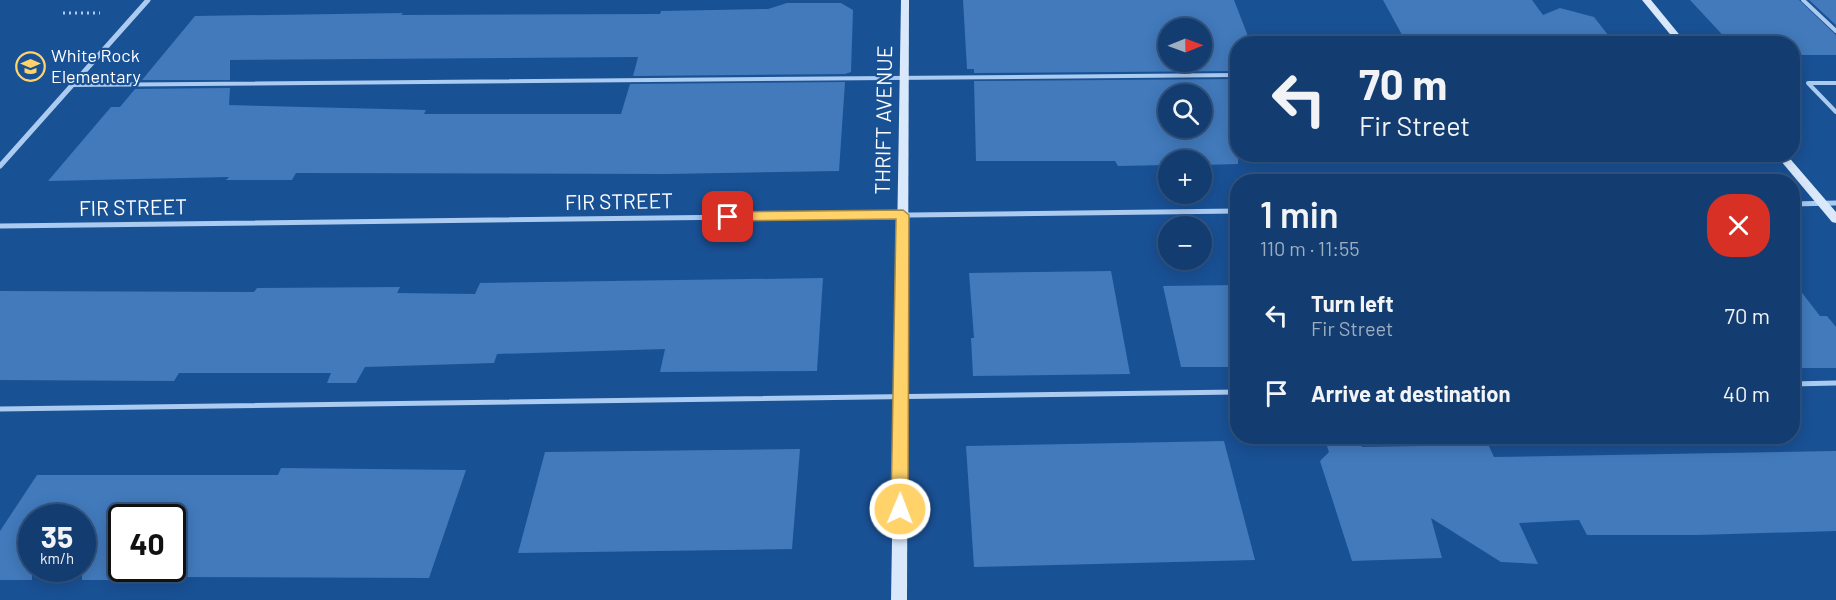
<!DOCTYPE html>
<html lang="en">
<head>
<meta charset="utf-8">
<style>
	:root { --surface:#133d70; --page:#204878; --text:#f1f3f6; --muted:#9daec3; --line:#325683 }
	body { margin:0; font-family:Barlow,sans-serif; background:var(--page); color:var(--text); height:100vh; display:flex; flex-direction:column; font-size:22px; white-space:nowrap }
	* { box-sizing:border-box; margin:0 }
	p { font-size:20px; color:var(--muted) }
	.icon { flex:none; width:33px; height:33px; fill:none; stroke:currentColor; stroke-width:2; stroke-linecap:round; stroke-linejoin:round }
	.map { position:relative; flex:1; overflow:hidden }
	.details { position:absolute; left:1230px; top:174px; width:570px; height:270px; display:flex; flex-direction:column; background:var(--surface); border-radius:24px; box-shadow:0 3px 15px #0003,0 0 0 2px var(--line) }
	.details>* { flex:none }
	.guide { position:absolute; left:1230px; top:36px; width:570px; height:126px; border-radius:24px; box-shadow:0 3px 15px #0003,0 0 0 2px var(--line); background:#133d70; color:var(--text); overflow:hidden }
	.needle { width:39px; rotate:89deg }
	.tools { position:absolute; left:1158px; top:18px; display:grid; gap:12px }
	.tools a { display:grid; place-items:center; width:54px; height:54px; border-radius:50%; background:var(--surface); box-shadow:0 3px 15px #0003,0 0 0 2px var(--line); font-size:30px }
	.speed { position:absolute; left:18px; top:504px; display:flex; gap:12px; font-size:30px; font-weight:700; text-align:center }
	.speed>* { display:grid; place-content:center; width:78px; height:78px; border-radius:50%; background:var(--surface); box-shadow:0 3px 15px #0003,0 0 0 2px var(--line); line-height:1 }
	.speed small { font-size:15px; font-weight:400 }
	.speed .limit { border:3px solid #111; border-radius:9px; background:#fff; color:#111 }
	.pin { position:absolute; display:grid; place-items:center; width:51px; height:51px; color:#fff; margin:-26px; border-radius:12px; box-shadow:0 3px 9px #0006 }
	.me { position:absolute; width:66px; margin:-33px; rotate:1deg; stroke-linejoin:round; filter:drop-shadow(0 0 4px #0008) }
	.turn { display:flex; align-items:center; gap:21px; height:126px; padding:0 30px; font-size:27px }
	.turn .icon { width:78px; height:78px; stroke-width:2.5 }
	.turn b { display:block; font-size:42px; line-height:51px }
	.round { display:grid; place-items:center; flex:none; width:63px; height:63px; border-radius:24px; background:var(--page) }
	.headline { display:flex; align-items:center; justify-content:space-between; height:102px; padding:0 30px }
	h1 { font-size:36px; font-weight:600; line-height:45px }
	ul { padding:0; list-style:none }
	li { display:flex; align-items:center; gap:18px; height:78px; padding:0 30px }
	li div { flex:1 }
	li b { display:block; font-size:22px }
	li em { font-style:normal }
	.map>svg:first-child { display:block }
</style>
</head>
<body>
<div class="map">
<svg width="1836" height="600" viewBox="0 0 1836 600">
	<rect width="100%" height="100%" fill="#195195"/>
	<g fill="#427abc" fill-rule="evenodd">
		<path d="M 963,0 L 1234,0 L 1251,44 L 1238,44 L 1238,71 L 974,73 L 974,69 L 967,69 ZM 1168,28 L 1202,28 L 1202,62 L 1168,62 Z"/>
		<polygon points="1383,0 1532,0 1543,15 1560,8 1594,17 1615,44 1407,44"/>
		<polygon points="1690,0 1799,0 1836,35 1836,55 1792,55 1792,44 1731,44"/>
		<polygon points="1809,0 1836,0 1836,25"/>
		<polygon points="787,3 841,3 853,10 851,72 845,74 633,76 638,57 230,60 230,80 142,80 195,16 403,13 401,15 660,14 661,11 768,9"/>
		<path d="M 1238,79 L 1238,164 L 1202,165 L 1202,160 L 1168,160 L 1168,165 L 1118,166 L 1115,161 L 976,161 L 974,81 ZM 1168,94 L 1202,94 L 1202,128 L 1168,128 Z"/>
		<polygon points="845,82 839,171 667,174 296,173 292,180 226,180 229,177 48,181 111,107 120,107 135,89 230,88 229,105 426,110 424,114 621,114 630,84"/>
		<polygon points="1111,271 1130,374 973,376 971,338 974,338 969,273"/>
		<polygon points="823,278 817,371 660,372 665,349 497,354 494,363 365,367 356,383 327,383 331,373 179,373 174,381 0,380 0,291 254,292 257,288 400,287 397,293 475,294 480,283"/>
		<polygon points="1792,280 1820,316 1827,316 1836,327 1836,368 1792,368"/>
		<polygon points="1238,285 1238,362 1230,362 1231,367 1181,367 1163,286"/>
		<polygon points="1425,436 1457,436 1469,443 1488,444 1494,457 1836,451 1836,531 1697,535 1587,535 1579,520 1519,523 1538,564 1501,562 1431,518 1442,558 1352,561 1320,461 1329,452 1325,440 1359,440 1362,447 1420,446"/>
		<polygon points="1224,441 1255,560 974,567 966,446"/>
		<polygon points="800,449 792,549 518,553 545,452"/>
		<polygon points="281,468 466,470 429,578 172,577 172,518 122,518 122,580 82,580 82,518 32,518 32,580 0,580 0,531 37,475 278,475"/>
	</g>
	<g fill="none" stroke-linecap="round" stroke-linejoin="round">
		<polyline stroke="#abcbf0" stroke-width="3" stroke-dasharray="2 4" stroke-linecap="butt" points="63,13 100,13"/>
		<g stroke="#abcbf0" stroke-width="4">
			<polyline points="1803,0 1836,31"/>
			<polyline points="1836,83 1808,83 1836,112"/>
			<polyline points="72,85 1238,75"/>
		</g>
		<g stroke="#abcbf0" stroke-width="5">
			<polyline points="1792,384 1836,383"/>
			<polyline points="0,409 1238,392"/>
		</g>
		<g stroke="#abcbf0" stroke-width="5">
			<polyline points="0,166 148,0"/>
			<polyline points="1792,204 1836,203"/>
			<polyline points="0,226 1238,211"/>
		</g>
		<g fill="#d9e8fb" fill-rule="evenodd">
			<polygon points="901,0 909,0 907,600 891,600"/>
			<polygon points="1642,0 1651,0 1687,44 1678,44"/>
			<polygon points="1775,154 1786,154 1836,212 1836,223 1832,222"/>
		</g>
	</g>
	<polygon fill="#ffd26a" stroke="#a68845" stroke-width="1.5" points="903,210 909,215 908,509 905,514 900,517 894,514 891,509 896,219 728,221 721,217 728,212"/>
	<defs>
		<symbol id="school-ring" viewBox="-11 -11 22 22"><circle r="9.5" fill="#195195" stroke="#ffd26a" stroke-width="1.5"/><path d="M0-5L7-2L0 1L-7-2ZM-4 1L0 2.5L4 1V4Q0 6-4 4Z" fill="#ffd26a"/></symbol>
	</defs>
	<g fill-rule="evenodd">
		<use href="#school-ring" x="14" y="50" width="33" height="33"/>
	</g>
	<g text-anchor="middle" stroke-width="4.5" stroke-linejoin="round" paint-order="stroke">
		<g font-size="18" fill="#fff" stroke="#195195" text-anchor="start">
			<text x="51" y="62">White Rock<tspan x="51" dy="21">Elementary</tspan></text>
		</g>
		<g font-size="21" fill="#fff" stroke="#195195">
			<text transform="translate(884 120) rotate(-89)" y="7">THRIFT AVENUE</text>
			<text transform="translate(619 202) rotate(-1)" y="7">FIR STREET</text>
			<text transform="translate(133 208) rotate(-1)" y="7">FIR STREET</text>
		</g>
	</g>
</svg>
<div class="tools">
<a><svg class="needle" viewBox="-14 -14 28 28"><path d="M0-13l5 13h-10z" fill="#e53935"/><path d="M0 13l5-13h-10z" fill="#9daec3"/></svg></a>
<a><svg class="icon" aria-label="search" viewBox="0 0 24 24"><circle cx="10" cy="10" r="6"/><path d="M15 15l6 6"/></svg></a>
<a>+</a>
<a>−</a>
</div>
<div class="speed"><div>35<small>km/h</small></div><div class="limit">40</div></div>
<div class="pin" style="left:728px;top:217px;background:#d93025"><svg class="icon" aria-label="arrive" viewBox="0 0 24 24"><path d="M6 21V4h12l-3 4 3 4H6"/></svg></div>
<svg class="me" style="left:900px;top:509px" viewBox="-20 -20 40 40"><circle r="17" fill="#ffd26a" stroke="#fff" stroke-width="3"/><path d="M0-11L8 9 0 5-8 9z" fill="#fff"/></svg>
<div class="guide">
<div class="turn"><svg class="icon" aria-label="left" viewBox="0 0 24 24"><path d="M17 20v-9H6M10 6l-5 5 5 5"/></svg><div><b>70 m</b>Fir Street</div></div>
</div>
<section class="details">
<div class="headline"><div><h1>1 min</h1><p>110 m · 11:55</p></div><a class="round" style="background:#d93025;color:#fff"><svg class="icon" aria-label="close" viewBox="0 0 24 24"><path d="M6 6l12 12M18 6L6 18"/></svg></a></div>
<ul>
<li><svg class="icon" aria-label="left" viewBox="0 0 24 24"><path d="M17 20v-9H6M10 6l-5 5 5 5"/></svg><div><b>Turn left</b><p>Fir Street</p></div><em>70 m</em></li>
<li><svg class="icon" aria-label="arrive" viewBox="0 0 24 24"><path d="M6 21V4h12l-3 4 3 4H6"/></svg><div><b>Arrive at destination</b></div><em>40 m</em></li>
</ul>
</section>
</div>
</body>
</html>
